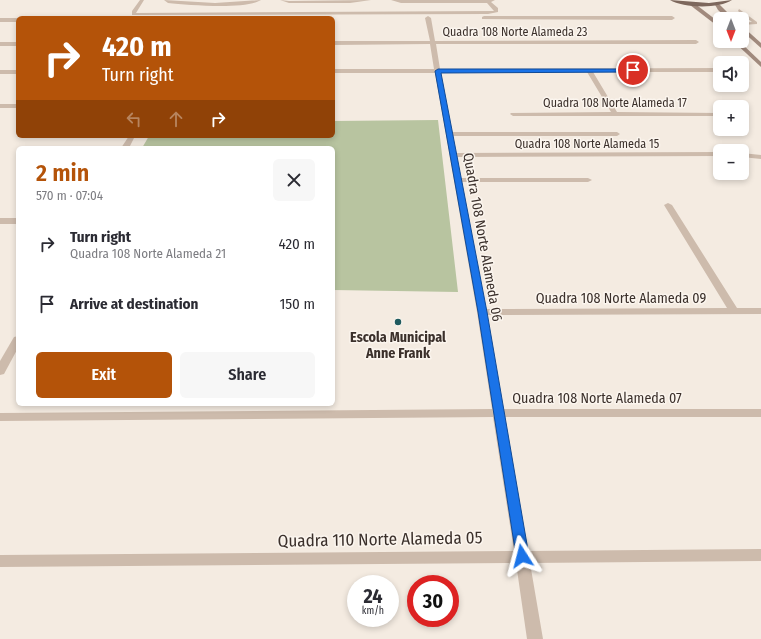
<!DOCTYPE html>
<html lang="en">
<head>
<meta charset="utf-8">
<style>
	:root { --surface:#fff; --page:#f7f7f7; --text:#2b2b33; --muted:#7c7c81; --accent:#b45309 }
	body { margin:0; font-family:"Fira Sans Condensed",sans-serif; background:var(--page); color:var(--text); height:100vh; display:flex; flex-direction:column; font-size:15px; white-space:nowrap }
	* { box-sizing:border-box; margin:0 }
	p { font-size:13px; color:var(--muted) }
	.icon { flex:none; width:22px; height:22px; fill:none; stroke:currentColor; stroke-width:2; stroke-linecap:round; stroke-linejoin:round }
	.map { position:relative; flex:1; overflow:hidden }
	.panel { position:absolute; left:16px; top:146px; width:319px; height:260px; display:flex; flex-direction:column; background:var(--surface); border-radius:6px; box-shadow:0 2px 6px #0003 }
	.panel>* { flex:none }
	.banner { position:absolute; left:16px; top:16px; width:319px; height:122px; border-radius:6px; box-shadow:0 2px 6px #0003; background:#b45309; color:#fff; overflow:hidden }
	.needle { width:26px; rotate:180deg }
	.controls { position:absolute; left:713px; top:12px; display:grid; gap:8px }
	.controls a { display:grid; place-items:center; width:36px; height:36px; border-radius:6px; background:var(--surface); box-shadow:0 2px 6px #0003; font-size:20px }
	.speed { position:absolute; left:347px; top:575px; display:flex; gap:8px; font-size:20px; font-weight:700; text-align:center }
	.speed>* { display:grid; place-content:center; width:52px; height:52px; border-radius:50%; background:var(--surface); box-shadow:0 2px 6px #0003; line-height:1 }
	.speed small { font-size:10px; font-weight:400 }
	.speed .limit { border:6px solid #d22; background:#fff; color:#111 }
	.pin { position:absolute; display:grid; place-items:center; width:34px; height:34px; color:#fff; margin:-17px; border:2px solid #fff; border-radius:50%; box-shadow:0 1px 4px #0007 }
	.me { position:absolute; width:44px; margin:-22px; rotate:351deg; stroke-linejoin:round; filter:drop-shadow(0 0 3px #0008) }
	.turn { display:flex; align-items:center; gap:14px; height:84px; padding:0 20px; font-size:18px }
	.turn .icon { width:52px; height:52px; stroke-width:2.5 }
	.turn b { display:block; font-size:28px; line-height:34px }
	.lanes { display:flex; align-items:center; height:38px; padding:0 20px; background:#0003; justify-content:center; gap:20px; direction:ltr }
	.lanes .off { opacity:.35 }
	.round { display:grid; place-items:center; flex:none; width:42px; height:42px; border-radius:6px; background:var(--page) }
	.head { display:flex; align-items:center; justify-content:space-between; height:68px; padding:0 20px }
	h1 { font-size:24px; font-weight:600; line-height:30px; color:var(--accent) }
	.cta { display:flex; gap:8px; margin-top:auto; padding:8px 20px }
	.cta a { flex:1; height:46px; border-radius:6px; background:var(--accent); color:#fff; font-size:16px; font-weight:600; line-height:46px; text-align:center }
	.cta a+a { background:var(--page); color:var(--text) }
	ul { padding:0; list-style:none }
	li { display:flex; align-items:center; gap:12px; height:60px; padding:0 20px }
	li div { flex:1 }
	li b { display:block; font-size:15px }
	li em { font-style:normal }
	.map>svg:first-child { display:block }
</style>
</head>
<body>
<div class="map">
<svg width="761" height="639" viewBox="0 0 761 639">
	<rect width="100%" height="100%" fill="#f4ebe1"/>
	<polygon fill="#b8c4a0" points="438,120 458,292 333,290 333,148 142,148 149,136 333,136 333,121"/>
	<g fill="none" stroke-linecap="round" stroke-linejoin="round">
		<polygon fill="#cdbbac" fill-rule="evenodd" points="739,9 757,22 757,24 742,25 742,23 752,22 738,11"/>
		<g fill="#cdbbac" fill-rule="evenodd">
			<polygon points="140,0 144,0 136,13 494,11 487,3 401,3 391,0 495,0 491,2 498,8 498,12 488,14 132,15 132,11"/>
			<path d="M 164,0 L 215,3 L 261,0 C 245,10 189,5 168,3 Z"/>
			<polygon points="280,0 289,1 371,0 350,3 289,3"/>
			<polygon points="428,16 431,18 435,41 696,40 699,42 696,44 436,44 440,69 720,68 720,72 593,72 617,112 719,113 719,115 717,116 513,116 510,114 511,113 611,112 587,72 441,72 452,132 617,132 620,134 617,136 453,136 456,153 720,152 720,156 457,157 461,178 588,178 592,180 588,182 462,182 486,309 727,308 664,205 668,203 672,205 737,308 761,308 761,314 487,315 503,409 761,409 761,417 505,417 528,551 761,549 761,561 530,563 543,639 527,639 516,563 0,567 0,555 514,551 493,417 0,421 0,413 492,409 477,312 435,73 333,73 333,69 434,69 430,44 333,45 333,41 430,41 425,18"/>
			<polygon points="484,16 672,16 675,18 672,20 482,19 482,17"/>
			<rect x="0" y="18" width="18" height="4"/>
			<rect x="0" y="42" width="18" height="4"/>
			<rect x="0" y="70" width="18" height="4"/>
			<rect x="0" y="104" width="18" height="4"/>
			<polygon points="129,136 135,136 129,148 121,148"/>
			<polygon points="742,153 761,155 761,159 742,157"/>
			<rect x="0" y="218" width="18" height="6"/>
			<polygon points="18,336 18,348 4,374 0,375 0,361 14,337"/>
		</g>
		<g fill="#a18a7d" fill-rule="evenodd">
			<polygon points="690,3 694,3 720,23 720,28 690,5"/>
			<polygon points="714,3 718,3 734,19 728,19 718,10"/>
			<polygon points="742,26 761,43 761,48 742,31"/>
			<polygon points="733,41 739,41 761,62 761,67"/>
		</g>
		<path fill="#7d675c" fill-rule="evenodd" d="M 670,0 L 709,3 L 732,0 C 719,9 683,8 670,0 Z"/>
	</g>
	<polygon fill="#1a73e8" stroke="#114b97" points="438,69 633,69 635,70 633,72 441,73 487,312 529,556 527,560 522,561 518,560 516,556 478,312 435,71"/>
	<circle fill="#1f5a5e" stroke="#fbf5ee" stroke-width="1.5" cx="398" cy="322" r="4"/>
	<g text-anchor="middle" stroke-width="3" stroke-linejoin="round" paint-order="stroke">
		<g font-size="12" fill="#3b302b" stroke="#fbf5ee">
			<text x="515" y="36">Quadra 108 Norte Alameda 23</text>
			<text x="615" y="107">Quadra 108 Norte Alameda 17</text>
			<text x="587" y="148">Quadra 108 Norte Alameda 15</text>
		</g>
		<g font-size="14" fill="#3b302b" stroke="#fbf5ee">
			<text transform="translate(483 237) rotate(80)" y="5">Quadra 108 Norte Alameda 06</text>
			<text x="621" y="303">Quadra 108 Norte Alameda 09</text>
			<text x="597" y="403">Quadra 108 Norte Alameda 07</text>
		</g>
		<g font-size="14" font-weight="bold" fill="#3b302b" stroke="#fbf5ee">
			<text x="398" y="342">Escola Municipal<tspan x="398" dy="16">Anne Frank</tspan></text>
		</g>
		<g font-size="17" fill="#3b302b" stroke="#fbf5ee">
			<text transform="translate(380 539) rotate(-1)" y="6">Quadra 110 Norte Alameda 05</text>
		</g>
	</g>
</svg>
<div class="controls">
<a><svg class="needle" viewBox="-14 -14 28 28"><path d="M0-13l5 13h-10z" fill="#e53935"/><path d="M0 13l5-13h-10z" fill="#7c7c81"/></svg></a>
<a><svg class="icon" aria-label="sound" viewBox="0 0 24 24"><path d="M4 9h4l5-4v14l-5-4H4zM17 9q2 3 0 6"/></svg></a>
<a>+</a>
<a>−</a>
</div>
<div class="speed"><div>24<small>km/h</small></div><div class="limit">30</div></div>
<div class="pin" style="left:633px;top:70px;background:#d93025"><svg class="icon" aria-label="arrive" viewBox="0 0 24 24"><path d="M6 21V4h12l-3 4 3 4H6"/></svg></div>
<svg class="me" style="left:522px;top:556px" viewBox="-20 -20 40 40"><path d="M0-17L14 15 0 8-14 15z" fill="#1a73e8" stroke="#fff" stroke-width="4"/></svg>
<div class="banner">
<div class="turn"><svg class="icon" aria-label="right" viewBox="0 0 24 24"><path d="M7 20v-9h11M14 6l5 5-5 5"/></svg><div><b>420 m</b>Turn right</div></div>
<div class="lanes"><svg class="icon off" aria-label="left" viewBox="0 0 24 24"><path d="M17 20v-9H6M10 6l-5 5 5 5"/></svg><svg class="icon off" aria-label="ahead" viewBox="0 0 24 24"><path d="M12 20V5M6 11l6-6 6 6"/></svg><svg class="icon" aria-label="right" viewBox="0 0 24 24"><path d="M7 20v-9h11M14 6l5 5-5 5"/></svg></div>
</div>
<section class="panel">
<div class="head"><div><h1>2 min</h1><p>570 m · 07:04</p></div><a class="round"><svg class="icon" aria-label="close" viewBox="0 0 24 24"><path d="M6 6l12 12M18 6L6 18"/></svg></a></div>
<ul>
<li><svg class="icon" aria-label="right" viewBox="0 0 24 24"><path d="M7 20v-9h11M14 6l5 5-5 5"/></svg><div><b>Turn right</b><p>Quadra 108 Norte Alameda 21</p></div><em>420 m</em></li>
<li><svg class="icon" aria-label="arrive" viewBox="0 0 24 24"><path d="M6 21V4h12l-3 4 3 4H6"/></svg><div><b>Arrive at destination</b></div><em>150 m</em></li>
</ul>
<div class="cta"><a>Exit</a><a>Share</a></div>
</section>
</div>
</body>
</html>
